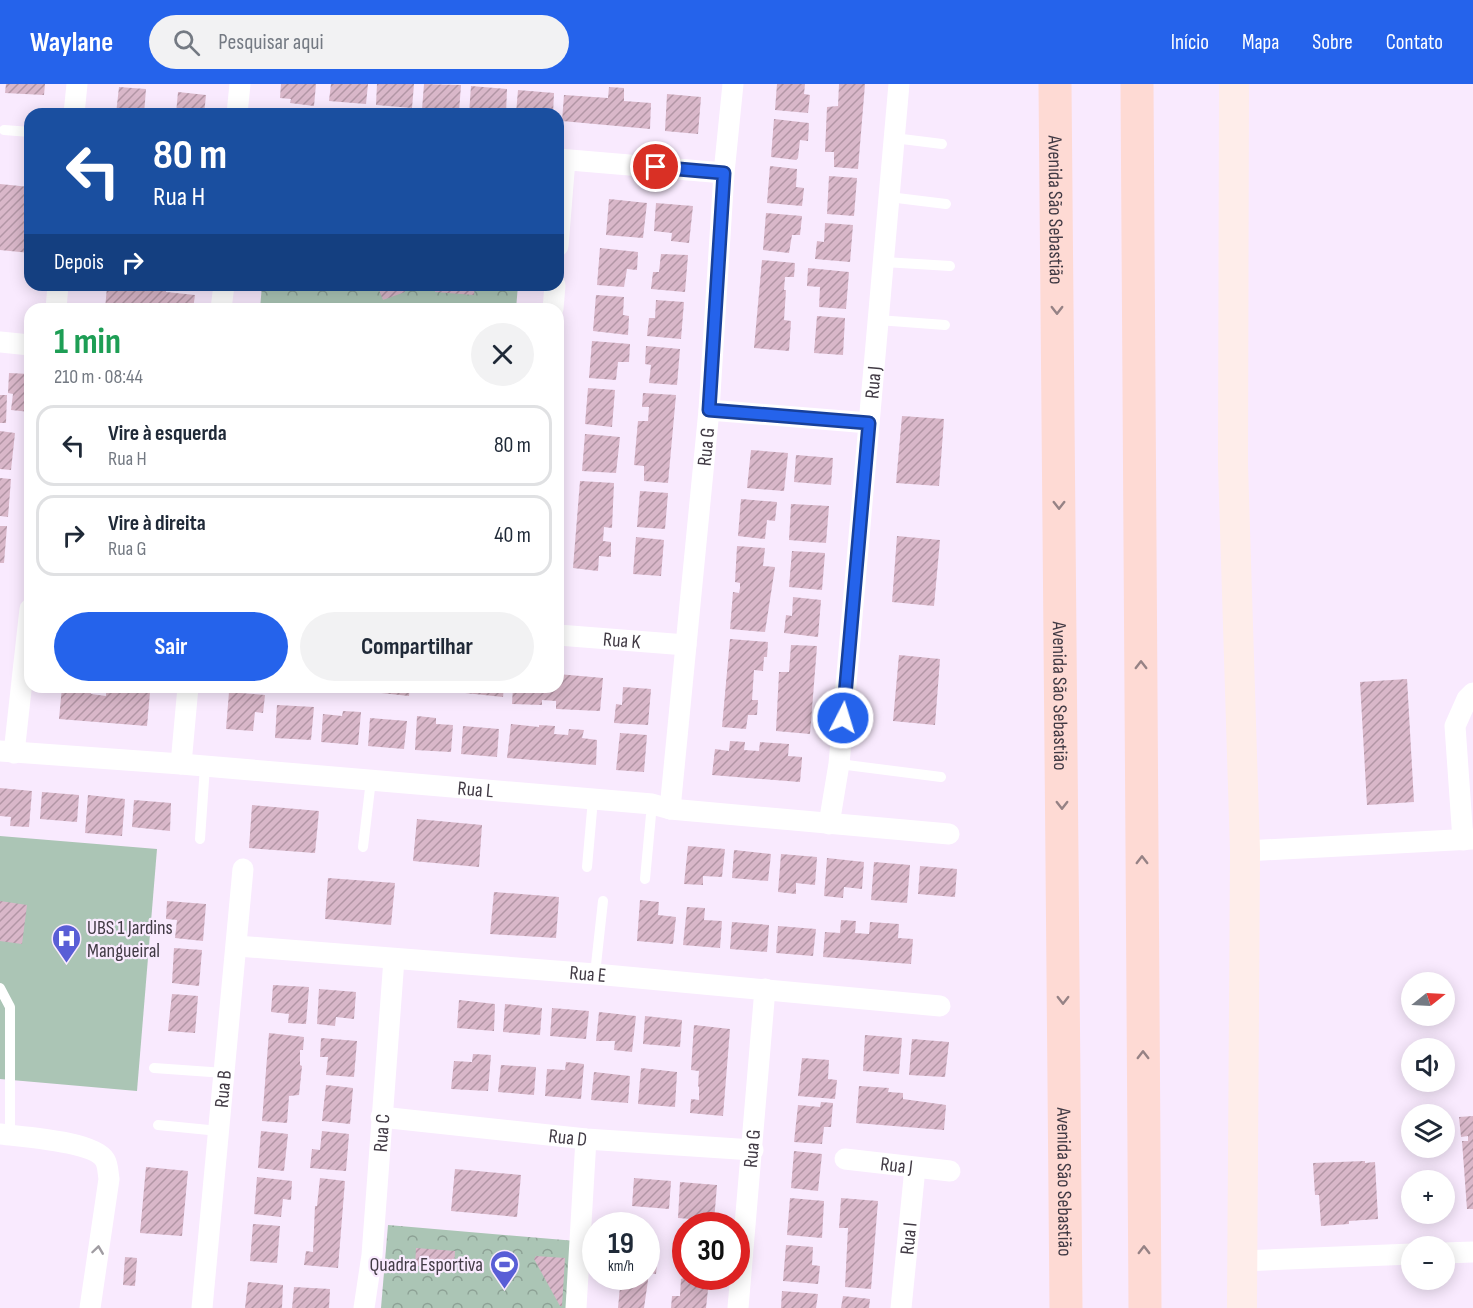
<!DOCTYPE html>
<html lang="pt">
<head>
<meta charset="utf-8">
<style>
	:root { --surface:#fff; --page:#f2f2f3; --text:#1f2937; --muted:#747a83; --line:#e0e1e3; --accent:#2563eb }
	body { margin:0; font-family:"Sofia Sans Condensed",sans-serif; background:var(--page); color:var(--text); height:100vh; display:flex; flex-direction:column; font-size:22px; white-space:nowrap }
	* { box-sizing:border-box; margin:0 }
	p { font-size:20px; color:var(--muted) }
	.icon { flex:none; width:33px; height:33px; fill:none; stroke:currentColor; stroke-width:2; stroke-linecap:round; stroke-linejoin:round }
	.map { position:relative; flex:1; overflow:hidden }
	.details { position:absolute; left:24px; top:219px; width:540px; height:390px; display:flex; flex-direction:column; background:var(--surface); border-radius:18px; box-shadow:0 3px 15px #0003 }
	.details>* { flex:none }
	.guide { position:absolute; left:24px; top:24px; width:540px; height:183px; border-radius:18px; box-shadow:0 3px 15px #0003; background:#1a4fa0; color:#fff; overflow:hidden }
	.needle { width:39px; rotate:72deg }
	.tools { position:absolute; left:1401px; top:888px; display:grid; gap:12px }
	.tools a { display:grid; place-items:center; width:54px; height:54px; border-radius:50%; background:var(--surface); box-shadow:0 3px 15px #0003; font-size:30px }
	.speed { position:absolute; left:582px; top:1128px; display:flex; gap:12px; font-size:30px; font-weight:700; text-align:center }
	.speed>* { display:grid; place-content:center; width:78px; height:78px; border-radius:50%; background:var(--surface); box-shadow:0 3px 15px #0003; line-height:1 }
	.speed small { font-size:15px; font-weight:400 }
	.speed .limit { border:9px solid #d22; background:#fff; color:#111 }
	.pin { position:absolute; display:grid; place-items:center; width:51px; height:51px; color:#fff; margin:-26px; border:3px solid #fff; border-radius:50%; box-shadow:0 2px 6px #0007 }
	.me { position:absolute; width:66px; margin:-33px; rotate:5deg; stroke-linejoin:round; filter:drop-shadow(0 0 4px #0008) }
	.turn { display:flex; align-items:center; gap:21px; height:126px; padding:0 30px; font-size:27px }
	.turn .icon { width:78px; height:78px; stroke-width:2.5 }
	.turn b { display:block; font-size:42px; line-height:51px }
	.then { display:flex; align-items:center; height:57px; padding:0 30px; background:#0003; gap:12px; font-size:22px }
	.round { display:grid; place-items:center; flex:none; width:63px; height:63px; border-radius:32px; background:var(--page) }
	.summary { display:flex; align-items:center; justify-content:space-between; height:102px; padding:0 30px }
	h1 { font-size:36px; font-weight:700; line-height:45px; color:#1e9e55 }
	.action { display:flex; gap:12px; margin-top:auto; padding:12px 30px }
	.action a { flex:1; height:69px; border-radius:36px; background:var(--accent); color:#fff; font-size:24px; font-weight:700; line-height:69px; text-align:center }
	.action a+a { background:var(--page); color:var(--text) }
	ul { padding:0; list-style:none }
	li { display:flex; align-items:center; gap:18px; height:81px; margin:0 12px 9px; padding:0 18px; border:3px solid var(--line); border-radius:18px }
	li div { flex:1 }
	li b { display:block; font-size:22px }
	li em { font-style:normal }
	header { display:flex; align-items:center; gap:36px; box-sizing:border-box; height:84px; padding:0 30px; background:var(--accent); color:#fff }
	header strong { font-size:28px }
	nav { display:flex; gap:33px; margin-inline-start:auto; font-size:21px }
	.search { width:420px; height:54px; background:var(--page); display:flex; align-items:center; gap:15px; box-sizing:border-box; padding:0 21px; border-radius:33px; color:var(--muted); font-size:22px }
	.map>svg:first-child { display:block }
</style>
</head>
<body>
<header>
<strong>Waylane</strong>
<div class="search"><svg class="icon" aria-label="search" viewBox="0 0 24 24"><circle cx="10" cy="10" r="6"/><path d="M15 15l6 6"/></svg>Pesquisar aqui</div>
<nav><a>Início</a><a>Mapa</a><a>Sobre</a><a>Contato</a></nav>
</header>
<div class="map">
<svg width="1473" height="1224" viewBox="0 0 1473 1224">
	<defs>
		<pattern id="park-crowns" width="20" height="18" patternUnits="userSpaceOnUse" patternTransform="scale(1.5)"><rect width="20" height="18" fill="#abc5b5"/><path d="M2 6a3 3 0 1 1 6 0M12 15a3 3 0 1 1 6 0" fill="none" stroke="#8da195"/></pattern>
		<pattern id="building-hatch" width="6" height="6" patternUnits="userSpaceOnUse" patternTransform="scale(1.5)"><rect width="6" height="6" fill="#d9b7c9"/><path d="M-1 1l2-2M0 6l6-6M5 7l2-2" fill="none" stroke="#b296a5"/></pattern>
	</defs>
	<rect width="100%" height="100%" fill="#f9eafe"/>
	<polygon fill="#abc5b5" points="0,752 157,765 137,1007 0,995"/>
	<g fill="url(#park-crowns)">
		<polygon points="262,201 518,201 516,225 260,225"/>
		<polygon points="388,1141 576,1157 569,1224 381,1224"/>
	</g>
	<g fill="url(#building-hatch)">
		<polygon points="6,0 45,0 44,11 5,9"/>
		<polygon points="281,0 316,0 314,22 290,19 291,15 280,14"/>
		<polygon points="331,0 368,0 366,20 329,17"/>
		<polygon points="377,0 414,0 412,24 376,21"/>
		<polygon points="424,0 461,1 459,28 422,26"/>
		<polygon points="777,0 805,0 804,10 810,11 808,29 775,26"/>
		<polygon points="839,0 865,0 858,85 834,83 834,68 825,68 827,23 838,22"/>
		<polygon points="471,2 507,5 506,30 469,30"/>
		<polygon points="119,3 146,5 144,30 116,30"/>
		<polygon points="609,3 624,4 624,17 651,19 650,45 562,37 564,11 608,14"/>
		<polygon points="518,6 554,9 553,30 516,30"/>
		<polygon points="178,8 206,11 204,30 176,30"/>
		<polygon points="667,10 701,13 698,50 665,47"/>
		<polygon points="774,35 809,39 808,57 800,56 798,74 796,76 771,73"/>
		<polygon points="770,82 797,85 796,103 804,104 802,122 767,119"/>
		<polygon points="829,92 857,94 854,132 827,130"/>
		<polygon points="0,100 30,103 30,169 0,166"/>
		<polygon points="609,115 647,119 643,154 606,151"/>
		<polygon points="656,119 693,122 689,159 671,157 672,149 654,147"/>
		<polygon points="766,129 802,132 800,151 792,151 789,169 763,166"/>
		<polygon points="825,139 853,141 850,178 815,175 817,157 824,158"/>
		<polygon points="600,164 638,168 637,186 627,185 624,203 597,201"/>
		<polygon points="661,170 688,171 685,208 651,205 653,188 659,188"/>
		<polygon points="762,176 795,179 794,193 785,193 784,206 786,206 784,236 791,237 789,267 754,264"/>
		<polygon points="808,184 849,188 846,225 819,223 820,203 807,202"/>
		<polygon points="151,201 166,201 166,208 195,211 193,225 105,225 107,203 151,205"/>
		<polygon points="377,201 403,201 405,208 383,216"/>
		<polygon points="436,201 475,201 474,211 435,208"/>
		<polygon points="596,211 624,213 623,231 629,232 628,251 593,247"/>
		<polygon points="656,216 684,218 681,255 647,252 649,234 655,234"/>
		<polygon points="817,232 845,234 843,271 814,269"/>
		<polygon points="592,257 630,260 629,278 618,278 616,296 589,294"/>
		<polygon points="646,262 680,265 677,301 649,299 651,281 645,280"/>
		<polygon points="9,289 30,290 30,328 11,326 13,310 8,309"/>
		<polygon points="588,304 615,306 612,343 585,340"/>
		<polygon points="643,309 676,311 668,399 644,397 644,382 634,381 638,337 648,337 649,323 642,323"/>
		<polygon points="0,311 7,311 6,339 0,339"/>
		<polygon points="902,332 944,335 939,402 896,399"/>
		<polygon points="0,347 15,349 11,386 0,385"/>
		<polygon points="585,350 620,353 616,389 582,387"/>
		<polygon points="751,366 788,369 784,407 747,404"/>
		<polygon points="796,371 833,374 831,401 794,398"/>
		<polygon points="0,394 11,395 8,433 0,432"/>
		<polygon points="580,397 614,399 612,444 604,443 603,457 611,458 611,473 599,472 598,487 573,484"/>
		<polygon points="640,407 668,409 665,445 637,443"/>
		<polygon points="741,415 777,418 775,437 767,436 765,455 738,452"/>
		<polygon points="791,420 829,422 826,459 789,456"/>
		<polygon points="0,442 7,442 4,479 0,479"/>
		<polygon points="897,452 940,456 934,522 892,518"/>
		<polygon points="636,453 664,456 661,492 633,490"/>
		<polygon points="737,462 765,464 763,482 775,483 765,548 730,545 733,508 739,509 740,504 740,499 735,498"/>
		<polygon points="792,467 825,469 822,506 789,503"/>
		<polygon points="793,513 821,516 818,553 784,549 786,531 792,532"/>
		<polygon points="730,555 768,558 767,573 764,573 763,587 754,586 752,616 758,616 757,631 748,631 746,645 722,643"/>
		<polygon points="791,561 817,562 810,650 776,647 779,588 789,588"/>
		<polygon points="899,571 940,575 935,641 893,637"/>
		<polygon points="558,590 603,594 600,627 556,625 556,617 542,616 542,621 512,620 513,603 558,603"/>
		<polygon points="1407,595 1414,718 1367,721 1360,598"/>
		<polygon points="62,603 92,603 91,610 106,612 106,605 150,608 147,642 59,635"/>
		<polygon points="326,603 363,603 363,608 326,605"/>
		<polygon points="373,603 410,603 409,612 372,608"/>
		<polygon points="419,603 457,603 457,609 419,605"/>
		<polygon points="466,603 504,603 503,613 465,609"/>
		<polygon points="623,603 651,605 648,641 614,639 616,620 622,621"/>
		<polygon points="229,608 265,611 263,629 255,628 253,647 226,645"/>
		<polygon points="277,621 314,623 311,656 275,654"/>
		<polygon points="343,627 361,628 358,661 321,658 323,630 342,632"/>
		<polygon points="417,632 436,634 436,640 453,641 451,668 415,666"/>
		<polygon points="370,634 407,637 404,665 368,662"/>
		<polygon points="511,640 539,643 539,641 555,642 554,650 568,651 569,645 584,646 582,654 597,656 596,681 507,674"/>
		<polygon points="463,642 499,645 497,673 461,670"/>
		<polygon points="620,649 647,651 644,688 616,686"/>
		<polygon points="730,657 745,658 744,666 759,667 760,658 789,660 788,672 802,673 802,675 800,698 712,691 715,665 729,667"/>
		<polygon points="0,704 32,707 29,743 10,742 11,733 0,732"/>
		<polygon points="42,708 79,711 77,738 40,735"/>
		<polygon points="88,711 125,715 122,752 85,749"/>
		<polygon points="134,716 171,719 170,747 132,743"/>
		<polygon points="252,721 319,727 315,769 249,764"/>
		<polygon points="417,735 482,741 479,783 413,777"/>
		<polygon points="688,762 725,765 722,793 703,792 703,801 684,800"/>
		<polygon points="734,766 771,770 768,797 732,794"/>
		<polygon points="781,770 817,773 815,801 796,799 796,810 778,808"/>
		<polygon points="827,774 864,778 862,805 844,803 843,814 824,812"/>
		<polygon points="874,778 910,781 907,819 871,816"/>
		<polygon points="920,782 957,785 955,813 918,810"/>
		<polygon points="328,794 395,799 391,841 325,835"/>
		<polygon points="494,808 559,813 556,854 490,850"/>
		<polygon points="640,816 659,818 658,831 676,833 673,860 637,857"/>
		<polygon points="0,817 27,821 22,860 0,857"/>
		<polygon points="167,817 206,820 203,857 175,854 177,836 166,835"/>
		<polygon points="687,823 705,824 704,836 722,837 720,864 683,861"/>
		<polygon points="841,836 856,837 855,849 869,850 870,838 899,840 898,854 913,855 911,880 823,873 825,848 840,849"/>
		<polygon points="732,838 769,841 767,868 730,865"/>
		<polygon points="778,842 816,845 813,872 776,869"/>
		<polygon points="174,864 202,866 199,902 172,899"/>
		<polygon points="273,901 309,903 306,940 288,939 289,930 271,928"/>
		<polygon points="319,905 356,908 354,935 336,933 335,942 317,940"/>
		<polygon points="172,910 198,912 195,949 168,947"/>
		<polygon points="459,916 495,920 494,947 457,944"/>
		<polygon points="505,920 542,924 540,951 503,948"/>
		<polygon points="552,924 589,927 586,955 550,952"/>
		<polygon points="599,928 636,932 632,968 614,966 615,957 596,957"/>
		<polygon points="645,932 682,936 680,963 643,960"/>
		<polygon points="694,941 730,945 723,1032 690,1029 691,1015 699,1016 699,1003 698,1002 699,987 691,986"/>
		<polygon points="269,949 304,953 303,966 300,966 300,981 302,982 299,1011 289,1012 287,1039 262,1037"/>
		<polygon points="865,951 902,954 899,990 863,987"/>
		<polygon points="321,954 357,957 354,993 326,991 328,973 320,973"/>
		<polygon points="912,955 949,958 945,993 909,991"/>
		<polygon points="473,970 491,971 488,1007 451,1005 454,977 472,978"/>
		<polygon points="802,974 829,976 828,995 837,996 835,1015 798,1012"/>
		<polygon points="566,978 584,980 581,1015 545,1012 547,985 565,986"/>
		<polygon points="501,981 536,983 534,1011 498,1008"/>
		<polygon points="641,984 677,988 675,1023 638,1020"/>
		<polygon points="594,988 630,992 628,1019 591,1016"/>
		<polygon points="326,1001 353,1004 350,1040 322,1037"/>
		<polygon points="859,1002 889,1004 888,1008 903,1009 903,1015 946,1021 944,1046 856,1039"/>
		<polygon points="821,1018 833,1019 831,1043 824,1043 822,1060 794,1058 798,1021 820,1023"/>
		<polygon points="1473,1032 1473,1125 1467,1125 1462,1057 1468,1057 1468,1052 1461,1053 1459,1033"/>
		<polygon points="261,1047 288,1050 284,1087 258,1084"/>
		<polygon points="322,1047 349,1050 346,1087 310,1084 312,1065 320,1066"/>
		<polygon points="794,1067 822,1070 818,1107 791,1104"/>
		<polygon points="1365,1077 1365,1079 1375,1078 1378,1135 1349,1137 1349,1140 1321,1142 1319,1111 1315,1111 1313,1079"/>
		<polygon points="146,1083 188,1087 182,1152 140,1149"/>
		<polygon points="455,1085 521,1091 517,1133 451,1127"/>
		<polygon points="257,1093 292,1097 291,1116 283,1115 281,1133 254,1130"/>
		<polygon points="320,1094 345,1097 338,1184 304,1181 306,1167 313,1168 315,1122 317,1122"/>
		<polygon points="634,1094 671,1097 669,1125 632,1122"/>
		<polygon points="680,1098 717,1101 714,1137 678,1134"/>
		<polygon points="790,1114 824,1117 822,1154 787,1151"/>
		<polygon points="841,1114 878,1117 871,1205 845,1203 848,1144 839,1144"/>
		<polygon points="253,1140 280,1142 277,1179 250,1177"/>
		<polygon points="646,1144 650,1145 649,1159 659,1160 656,1190 649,1189 644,1224 618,1224 621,1192 646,1192"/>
		<polygon points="786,1161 813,1163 812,1181 820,1182 818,1200 783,1197"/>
		<polygon points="416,1164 455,1167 454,1185 415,1182"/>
		<polygon points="536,1172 565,1174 562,1222 560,1222 534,1175"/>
		<polygon points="125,1173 137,1174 135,1202 123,1201"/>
		<polygon points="684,1194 709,1196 706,1224 671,1224 672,1212 680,1212 681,1195"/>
		<polygon points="248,1198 283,1201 282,1224 245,1224"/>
		<polygon points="294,1203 330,1205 329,1224 292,1224"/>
		<polygon points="782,1207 818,1210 816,1224 781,1224"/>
		<polygon points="843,1212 870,1215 869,1224 841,1224"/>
	</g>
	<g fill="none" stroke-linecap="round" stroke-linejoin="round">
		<g stroke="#fff" stroke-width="10">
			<polyline points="4,46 30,48"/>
			<polyline points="894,54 942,60"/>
			<polyline points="889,113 946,120"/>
			<polyline points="884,178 950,182"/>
			<polyline points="878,236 945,241"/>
			<polyline points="839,680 941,693"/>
			<polyline points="200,755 205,682"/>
			<polyline points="363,763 371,696"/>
			<polyline points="587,783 593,715"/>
			<polyline points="645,795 652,720"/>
			<polyline points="595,890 603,817"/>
			<polyline points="0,904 10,923 10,1051"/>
			<polyline points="154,984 225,989"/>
			<polyline points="158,1041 219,1047"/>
		</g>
		<g stroke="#fff" stroke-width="21">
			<polyline points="74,30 77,0"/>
			<polyline points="237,30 240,0"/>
			<polyline points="558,75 724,89"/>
			<polyline points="558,162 565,76"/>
			<polyline points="56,225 58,201"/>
			<polyline points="221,225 224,201"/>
			<polyline points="553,225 555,201"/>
			<polyline points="0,258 30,261"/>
			<polyline points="709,326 869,339"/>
			<path id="s1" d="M 558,551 L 686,561"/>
			<path id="s2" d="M 0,667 L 181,680 L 652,720 L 670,725 L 949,750"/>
			<polyline points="14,669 30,525"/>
			<polyline points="181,680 188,603"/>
			<path id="s3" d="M 670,725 L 709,326 L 724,89 L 733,0"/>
			<path id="s4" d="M 829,740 L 839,680 L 899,0"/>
			<polyline points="1463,756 1455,642 1467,615 1473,609"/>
			<polyline points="1245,767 1473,755"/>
			<path id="s5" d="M 237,862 L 595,890 L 940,922"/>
			<path id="s6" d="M 381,1033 L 586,1055 L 753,1066"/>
			<path d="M 0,1050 C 22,1053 94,1057 105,1076 C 108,1081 108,1089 109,1095 L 90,1224"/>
			<path id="s7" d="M 845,1075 L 950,1087"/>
			<polyline points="1444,1169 1473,1168"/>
			<polyline points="1242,1177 1412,1170"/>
			<path id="s8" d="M 202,1224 L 243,785"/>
			<path id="s9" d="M 364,1224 L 372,1171 L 394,875"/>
			<polyline points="576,1224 586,1055"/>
			<path id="s10" d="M 738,1224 L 765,905"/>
			<path id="s11" d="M 901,1224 L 915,1084"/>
		</g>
		<polyline stroke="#feedea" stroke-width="30" points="1234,0 1233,381 1245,767 1242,1224"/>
		<g stroke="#fedad4" stroke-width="33">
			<path id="s12" d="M 1055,0 L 1066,1224"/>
			<polyline points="1137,0 1145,1224"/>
		</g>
	</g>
	<defs><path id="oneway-chevron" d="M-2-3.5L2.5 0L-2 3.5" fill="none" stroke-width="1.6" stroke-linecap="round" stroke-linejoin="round" transform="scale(1.5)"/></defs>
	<g stroke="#968285">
		<use href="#oneway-chevron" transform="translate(1057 226) rotate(90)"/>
		<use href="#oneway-chevron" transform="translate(1059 421) rotate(90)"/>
		<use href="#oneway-chevron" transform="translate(1141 581) rotate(-90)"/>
		<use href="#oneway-chevron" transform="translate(1062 721) rotate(90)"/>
		<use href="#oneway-chevron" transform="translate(1142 776) rotate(-90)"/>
		<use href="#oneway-chevron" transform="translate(1063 916) rotate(90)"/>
		<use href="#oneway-chevron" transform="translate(1143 971) rotate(-90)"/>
		<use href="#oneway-chevron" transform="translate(1144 1166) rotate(-90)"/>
	</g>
	<use stroke="#a09ca2" href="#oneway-chevron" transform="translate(98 1166) rotate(-82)"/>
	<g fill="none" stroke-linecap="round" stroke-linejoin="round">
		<defs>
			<polyline id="route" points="656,83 724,89 709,326 869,339 843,634"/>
		</defs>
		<use href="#route" stroke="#184099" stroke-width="15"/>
		<use href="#route" stroke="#2563eb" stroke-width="10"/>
	</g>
	<defs>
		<symbol id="hospital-pin" viewBox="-11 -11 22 30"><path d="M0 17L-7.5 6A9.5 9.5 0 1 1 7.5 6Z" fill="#595ed6" stroke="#f9eafe"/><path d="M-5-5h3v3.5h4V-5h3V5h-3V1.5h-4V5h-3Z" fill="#fff"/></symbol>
		<symbol id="stadium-pin" viewBox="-11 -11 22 30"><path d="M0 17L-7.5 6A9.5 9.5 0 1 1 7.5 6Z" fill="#595ed6" stroke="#f9eafe"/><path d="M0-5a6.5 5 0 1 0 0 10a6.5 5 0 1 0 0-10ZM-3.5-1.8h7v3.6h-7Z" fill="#fff"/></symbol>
	</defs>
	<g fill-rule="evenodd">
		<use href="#hospital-pin" x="50" y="838" width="33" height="45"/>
		<use href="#stadium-pin" x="488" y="1164" width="33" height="45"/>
	</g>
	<g text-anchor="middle" stroke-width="4.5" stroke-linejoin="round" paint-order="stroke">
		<g font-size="20" fill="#413a44" stroke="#f9eafe">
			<text dy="7" stroke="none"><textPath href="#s12" startOffset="126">Avenida São Sebastião</textPath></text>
			<text dy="7" stroke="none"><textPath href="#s4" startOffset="444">Rua J</textPath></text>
			<text dy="7" stroke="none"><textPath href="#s3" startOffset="364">Rua G</textPath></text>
			<text dy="7" stroke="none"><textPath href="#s1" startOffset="64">Rua K</textPath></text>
			<text dy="7" stroke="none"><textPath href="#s12" startOffset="612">Avenida São Sebastião</textPath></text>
			<text dy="7" stroke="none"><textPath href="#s2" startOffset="477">Rua L</textPath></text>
			<text dy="7" stroke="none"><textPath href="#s5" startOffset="352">Rua E</textPath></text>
			<text dy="7" stroke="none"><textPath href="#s8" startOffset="220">Rua B</textPath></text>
			<text dy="7" stroke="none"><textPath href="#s9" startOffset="176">Rua C</textPath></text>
			<text dy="7" stroke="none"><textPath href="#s6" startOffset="188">Rua D</textPath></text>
			<text dy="7" stroke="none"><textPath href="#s10" startOffset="160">Rua G</textPath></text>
			<text dy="7" stroke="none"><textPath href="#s7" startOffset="52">Rua J</textPath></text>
			<text dy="7" stroke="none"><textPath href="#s12" startOffset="1098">Avenida São Sebastião</textPath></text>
			<text dy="7" stroke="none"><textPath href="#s11" startOffset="70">Rua I</textPath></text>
		</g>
		<g font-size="20" fill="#413a44" stroke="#f9eafe" text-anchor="start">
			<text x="87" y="850">UBS 1 Jardins<tspan x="87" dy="23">Mangueiral</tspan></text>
			<text x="483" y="1187" text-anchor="end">Quadra Esportiva</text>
		</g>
	</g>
</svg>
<div class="tools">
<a><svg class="needle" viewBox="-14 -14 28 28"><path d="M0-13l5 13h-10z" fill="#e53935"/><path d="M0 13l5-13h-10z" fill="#747a83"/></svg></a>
<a><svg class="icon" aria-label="sound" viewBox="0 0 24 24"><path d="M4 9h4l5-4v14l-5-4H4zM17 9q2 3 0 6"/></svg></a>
<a><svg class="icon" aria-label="layers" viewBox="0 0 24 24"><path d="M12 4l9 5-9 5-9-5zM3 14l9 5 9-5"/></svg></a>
<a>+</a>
<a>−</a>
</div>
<div class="speed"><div>19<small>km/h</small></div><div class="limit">30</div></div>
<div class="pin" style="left:656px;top:83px;background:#d93025"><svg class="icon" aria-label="arrive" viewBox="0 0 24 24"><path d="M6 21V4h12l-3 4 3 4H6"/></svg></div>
<svg class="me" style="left:843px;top:634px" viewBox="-20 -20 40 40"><circle r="17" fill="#2563eb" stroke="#fff" stroke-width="3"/><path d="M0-11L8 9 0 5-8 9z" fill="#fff"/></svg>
<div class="guide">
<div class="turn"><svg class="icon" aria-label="left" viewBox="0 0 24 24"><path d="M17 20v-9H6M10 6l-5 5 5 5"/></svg><div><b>80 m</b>Rua H</div></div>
<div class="then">Depois<svg class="icon" aria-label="right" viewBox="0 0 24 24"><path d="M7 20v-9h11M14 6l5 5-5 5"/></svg></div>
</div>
<section class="details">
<div class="summary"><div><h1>1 min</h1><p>210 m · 08:44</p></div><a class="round"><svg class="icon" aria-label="close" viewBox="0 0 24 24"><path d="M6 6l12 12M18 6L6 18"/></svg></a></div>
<ul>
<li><svg class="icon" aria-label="left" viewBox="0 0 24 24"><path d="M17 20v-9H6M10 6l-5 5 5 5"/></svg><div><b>Vire à esquerda</b><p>Rua H</p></div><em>80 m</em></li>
<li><svg class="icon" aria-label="right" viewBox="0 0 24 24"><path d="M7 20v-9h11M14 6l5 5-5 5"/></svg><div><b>Vire à direita</b><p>Rua G</p></div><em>40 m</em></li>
</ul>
<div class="action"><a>Sair</a><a>Compartilhar</a></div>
</section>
</div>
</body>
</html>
